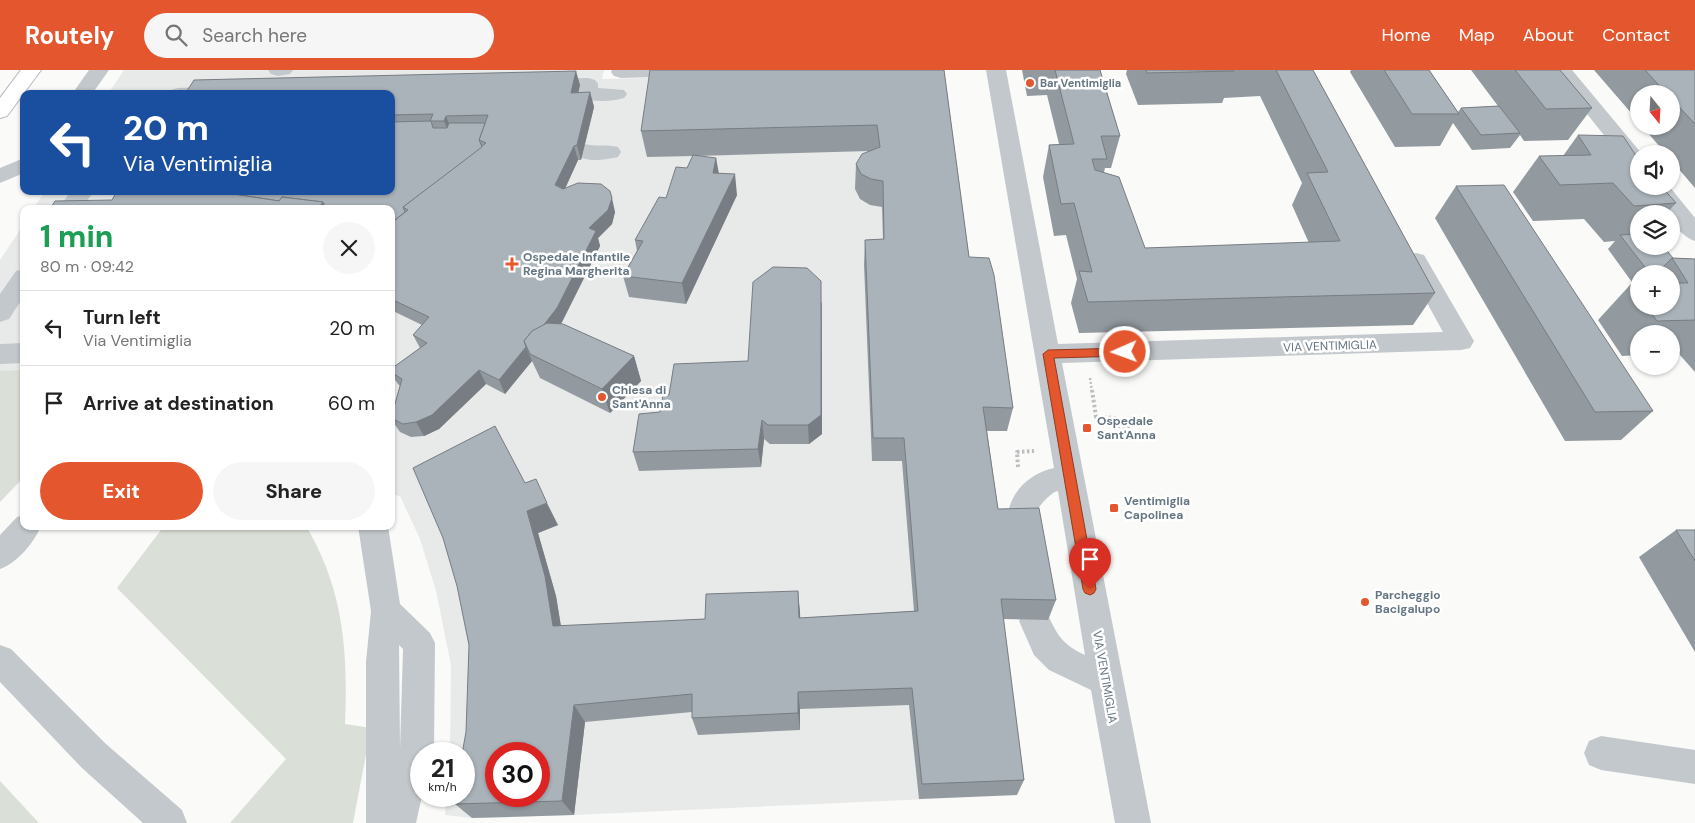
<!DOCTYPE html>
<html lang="en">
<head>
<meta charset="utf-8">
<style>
	:root { --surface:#fff; --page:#f6f6f6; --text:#222; --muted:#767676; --line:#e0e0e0; --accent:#e4572e }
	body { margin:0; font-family:"DM Sans",sans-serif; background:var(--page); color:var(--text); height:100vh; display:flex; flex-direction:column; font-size:19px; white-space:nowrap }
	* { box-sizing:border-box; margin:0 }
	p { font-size:16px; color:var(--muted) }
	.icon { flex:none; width:28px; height:28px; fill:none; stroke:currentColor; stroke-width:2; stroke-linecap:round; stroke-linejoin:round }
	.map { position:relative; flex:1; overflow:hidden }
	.side { position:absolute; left:20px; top:135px; width:375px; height:325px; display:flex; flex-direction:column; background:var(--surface); border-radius:10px; box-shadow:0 1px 4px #0004 }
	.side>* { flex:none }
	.guide { position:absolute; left:20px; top:20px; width:375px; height:105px; border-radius:10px; box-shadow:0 1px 4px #0004; background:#1a4fa0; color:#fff; overflow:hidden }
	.needle { width:32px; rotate:162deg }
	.tools { position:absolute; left:1630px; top:15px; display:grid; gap:10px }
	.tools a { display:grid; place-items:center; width:50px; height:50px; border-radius:50%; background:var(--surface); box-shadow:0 1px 4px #0004; font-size:25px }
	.speed { position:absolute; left:410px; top:672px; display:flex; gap:10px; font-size:25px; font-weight:700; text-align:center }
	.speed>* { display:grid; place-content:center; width:65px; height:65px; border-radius:50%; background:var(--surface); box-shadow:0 1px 4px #0004; line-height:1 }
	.speed small { font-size:12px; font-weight:400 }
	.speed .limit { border:8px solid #d22; background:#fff; color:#111 }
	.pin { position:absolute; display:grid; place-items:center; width:42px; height:42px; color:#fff; margin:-51px -21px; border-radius:50% 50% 50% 0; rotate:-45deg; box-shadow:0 0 5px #0007 }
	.pin .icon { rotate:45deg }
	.me { position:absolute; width:55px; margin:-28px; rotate:268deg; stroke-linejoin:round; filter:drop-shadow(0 0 4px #0008) }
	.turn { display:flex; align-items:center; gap:18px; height:105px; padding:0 20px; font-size:22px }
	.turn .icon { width:65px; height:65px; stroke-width:2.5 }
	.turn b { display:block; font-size:35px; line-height:42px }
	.round { display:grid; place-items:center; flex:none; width:52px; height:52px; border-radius:26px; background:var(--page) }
	.headline { display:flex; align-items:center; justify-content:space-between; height:85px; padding:0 20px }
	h1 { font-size:30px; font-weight:800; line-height:38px; color:#1e9e55 }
	.cta { display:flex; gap:10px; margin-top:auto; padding:10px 20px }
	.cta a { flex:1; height:58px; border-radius:30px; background:var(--accent); color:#fff; font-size:20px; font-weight:800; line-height:58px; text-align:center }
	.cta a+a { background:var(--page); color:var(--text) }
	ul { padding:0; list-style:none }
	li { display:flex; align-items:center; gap:15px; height:75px; padding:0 20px; border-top:1px solid var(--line) }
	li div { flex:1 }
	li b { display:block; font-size:19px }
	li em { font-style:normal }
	header { display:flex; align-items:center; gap:30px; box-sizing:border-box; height:70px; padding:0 25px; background:var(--accent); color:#fff }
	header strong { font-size:24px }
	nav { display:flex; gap:28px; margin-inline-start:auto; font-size:18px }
	.search { width:350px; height:45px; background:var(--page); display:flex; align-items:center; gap:12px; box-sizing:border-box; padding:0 18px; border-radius:28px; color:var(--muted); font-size:19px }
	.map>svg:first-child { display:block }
</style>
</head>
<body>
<header>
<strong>Routely</strong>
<div class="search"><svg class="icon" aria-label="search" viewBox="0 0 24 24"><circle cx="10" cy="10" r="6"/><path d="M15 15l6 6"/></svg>Search here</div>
<nav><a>Home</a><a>Map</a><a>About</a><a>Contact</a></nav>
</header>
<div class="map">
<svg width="1695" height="753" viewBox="0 0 1695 753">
	<rect width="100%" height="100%" fill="#fafaf8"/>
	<g fill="#e8e9e9" fill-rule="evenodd">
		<path d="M 124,0 L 604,0 L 602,9 L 938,2 L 965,212 L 990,230 L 1007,361 L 979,361 L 993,461 L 1048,550 L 995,549 L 1017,725 L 574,745 L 472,748 L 445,745 L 446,726 L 464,726 L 464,684 L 450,684 L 451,595 L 436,521 L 420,469 L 400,426 L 391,424 L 391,139 L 33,139 L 45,121 L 391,121 L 391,24 L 108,24 ZM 496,684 L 539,684 L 539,726 L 496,726 Z"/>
		<polygon points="24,154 24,318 0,315 0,190"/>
	</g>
	<g fill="#dadfd7">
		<polygon points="24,300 24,407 0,432 0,301"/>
		<path d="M 164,456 L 306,456 C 344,520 348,582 345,654 L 371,658 L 353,753 L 230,753 L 286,689 L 117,518 Z"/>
		<polygon points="0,711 39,753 0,753"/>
	</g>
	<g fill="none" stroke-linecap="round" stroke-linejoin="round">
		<defs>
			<polygon id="major" points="21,0 41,0 7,46 0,48 0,28"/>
		</defs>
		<use href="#major" stroke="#b5babe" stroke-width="2"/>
		<polyline stroke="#bbbfc2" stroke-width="2.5" stroke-dasharray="2 2" stroke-linecap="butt" points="1090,308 1092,322"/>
		<g stroke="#bbbfc2" stroke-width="4" stroke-dasharray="2.5 2.5" stroke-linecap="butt">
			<polyline points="1092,320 1096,347 1115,348 1117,356 1131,356"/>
			<polyline points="1018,397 1017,382 1034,381"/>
		</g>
		<g fill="#c3c8cc" fill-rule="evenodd">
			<polygon points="89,0 109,0 92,24 72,24"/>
			<polygon points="268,0 293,0 290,4 278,6 271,4"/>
			<polygon points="612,0 703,0 700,4 693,6 621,8 614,6 611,2"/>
			<path d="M 986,0 L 1006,0 L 1058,274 L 1443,262 L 1404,191 L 1408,185 L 1416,183 L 1424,185 L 1474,271 L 1470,278 L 1461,280 L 1062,293 L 1151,753 L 1115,753 L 1091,620 L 1049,600 L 1034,585 L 1019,551 L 1024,541 L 1035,537 L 1046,541 C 1057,564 1061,574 1085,585 L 1058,421 C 1053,422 1051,425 1047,428 C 1029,445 1041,450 1032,469 L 1022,473 L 1012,469 C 997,438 1022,404 1054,398 Z"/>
			<polygon points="1552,0 1572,0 1642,84 1639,84 1639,101 1631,99"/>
			<path d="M 588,8 L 595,10 L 598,14 L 598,18 L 624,20 L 627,24 L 624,28 C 611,32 593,32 580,28 L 577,24 L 577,20 L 542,21 L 535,19 L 532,15 L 535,11 L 542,9 Z"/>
			<polygon points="224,16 231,18 234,22 233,24 168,24 171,20 178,18"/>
			<path d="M 584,74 C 595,77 606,74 618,77 L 621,82 L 618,87 C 604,90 582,94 573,81 L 576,76 Z"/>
			<polygon points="24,88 24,103 0,113 0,98"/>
			<path d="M 1646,116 L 1669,116 L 1695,148 L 1695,171 C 1685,168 1671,155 1671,144 L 1667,144 Z"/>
			<polygon points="71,121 94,121 81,139 58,139"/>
			<polygon points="24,199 24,226 9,249 0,252 0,224 16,201"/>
			<polygon points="24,273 24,293 0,294 0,274"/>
			<path d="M 24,445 L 24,456 L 41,456 C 34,473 17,493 0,499 L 0,465 L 17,447 Z"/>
			<path d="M 358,456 L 388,456 L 400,534 L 430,563 L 435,573 L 434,679 L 433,684 L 421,684 L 422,726 L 416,753 L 366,753 L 366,592 L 371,541 ZM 399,575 L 403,579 L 400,679 Z"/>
			<polygon points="0,575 11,579 106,674 182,740 187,753 143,753 82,698 0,612"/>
			<polygon points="1601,666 1695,680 1695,714 1601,700 1589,695 1584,683 1589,671"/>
		</g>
		<use href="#major" fill="#fff" fill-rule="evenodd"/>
	</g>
	<g fill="#929a9f" fill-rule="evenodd">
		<polygon points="944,0 969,187 1013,338 1007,361 987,361 998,439 1056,530 1048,550 1003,549 1024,710 1017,725 919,729 909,635 800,639 800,660 698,665 692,648 692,642 585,652 574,745 472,748 455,734 525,413 558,455 538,463 556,526 561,556 705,549 798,521 800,548 914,541 902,391 872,391 864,195 865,170 883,169 882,137 870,135 860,129 855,119 856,94 869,81 696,86 716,88 719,103 737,125 686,234 629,227 623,206 637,181 635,170 687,98 693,86 647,87 641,61"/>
		<polygon points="1022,0 1100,0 1120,66 1111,98 1105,98 1104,102 1145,178 1309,173 1292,135 1302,113 1260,26 1224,28 1222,33 1138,35 1126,4 1127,0 1313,0 1435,223 1413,255 1079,263 1071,233 1077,209 1066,165 1054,166 1043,107 1049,75 1059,74 1047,25 1027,26"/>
		<polygon points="1351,0 1429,0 1458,42 1461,38 1498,36 1471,0 1560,0 1592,38 1568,70 1524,71 1520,65 1510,78 1472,80 1453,53 1440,76 1395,77 1350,2"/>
		<polygon points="1594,0 1695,0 1695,118 1671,90 1671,84 1666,84 1642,56 1671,56 1671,24 1639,24 1639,52"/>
		<polygon points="580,15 578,23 590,22 594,37 581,90 578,90 565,118 615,142 612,154 598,168 600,176 561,254 634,286 641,311 610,343 540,308 532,291 505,324 486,314 439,359 424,366 411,367 400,362 391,349 400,316 398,314 391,304 391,299 420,278 413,265 422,255 391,240 391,24"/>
		<path d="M 1578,65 L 1639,116 L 1676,133 L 1666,144 L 1639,144 L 1639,176 L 1673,188 L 1695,189 L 1695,302 L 1679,284 L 1671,284 L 1671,264 L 1639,264 L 1639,285 L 1622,286 L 1598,250 L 1630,215 L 1634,215 L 1608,179 L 1615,171 L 1604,172 L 1584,149 L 1533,151 L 1513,122 L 1539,86 L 1563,86 ZM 1639,204 L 1671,204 L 1671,236 L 1639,236 Z"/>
		<polygon points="1456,116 1653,341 1621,370 1565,371 1435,148"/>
		<polygon points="822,232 822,364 809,374 770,374 764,369 761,397 639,401 633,382 660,342 669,325 748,291"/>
		<polygon points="1676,460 1695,460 1695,582 1639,487"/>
	</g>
	<g fill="#777d82">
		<polygon points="576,1 580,15 575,37 571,23"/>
		<polygon points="590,22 594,37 581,90 577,75"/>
		<polygon points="446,46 452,61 450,65 444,51"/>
		<polygon points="574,76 578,90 560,130 555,115"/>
		<polygon points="716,88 719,108 713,103"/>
		<polygon points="735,104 737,125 686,234 682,213"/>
		<polygon points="612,128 615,142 612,154 598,168 600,176 562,252 536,286 530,284 589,158"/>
		<polygon points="323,132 326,139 318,139"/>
		<polygon points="821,211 822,364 809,374 808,355"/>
		<polygon points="526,277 532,291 505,324 499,310"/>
		<polygon points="634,286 641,311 610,343 602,319"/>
		<polygon points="479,300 486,314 439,359 424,366 416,352"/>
		<polygon points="762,350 764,369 761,397 758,379"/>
		<polygon points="547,433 558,455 538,463 556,526 564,576 553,556 527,441"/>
		<polygon points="798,521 800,542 801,567 799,548"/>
		<polygon points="798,622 800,639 800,660 798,643"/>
		<polygon points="574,635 585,652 574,745 562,731"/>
	</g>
	<g fill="#aab3b9" stroke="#777d82" fill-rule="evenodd">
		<path d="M 650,0 L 944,0 L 969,187 L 989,188 L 994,205 L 1013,338 L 983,337 L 998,439 L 1039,438 L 1056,530 L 1001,529 L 1024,710 L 922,714 L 912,618 L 798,622 L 798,643 L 692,648 L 692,624 L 574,635 L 562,731 L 455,734 L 456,726 L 464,726 L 464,684 L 462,684 L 466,662 L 469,575 L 457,516 L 443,468 L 413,398 L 495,356 L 525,413 L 536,409 L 547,433 L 527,441 L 545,506 L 553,556 L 705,549 L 706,524 L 798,521 L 799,548 L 918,541 L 904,368 L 873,368 L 865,170 L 884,169 L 883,111 L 871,109 L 861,104 L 856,94 L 862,84 L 880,77 L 877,55 L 641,61 ZM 496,684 L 539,684 L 539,726 L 496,726 Z"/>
		<polygon points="1055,0 1100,0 1120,66 1101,66 1107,89 1092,89 1095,100 1119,107 1145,178 1340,171 1307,103 1328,102 1276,0 1313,0 1435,223 1088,232 1079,201 1092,202 1074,133 1061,134 1049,75 1074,74"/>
		<polygon points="1146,0 1233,0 1234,1 1147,3"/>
		<polygon points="1384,0 1429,0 1459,44 1412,44"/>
		<polygon points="1515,0 1560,0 1592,38 1546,39"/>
		<polygon points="1645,0 1695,0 1695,54 1671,28 1671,24 1667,24"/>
		<polygon points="576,1 571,23 590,22 577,75 574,76 555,115 563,119 578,113 601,114 610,121 612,128 608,140 589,158 596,161 557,238 543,256 532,261 524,271 526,277 499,310 479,300 432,345 416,352 403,354 391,348 402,309 391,302 391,299 427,273 413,265 429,247 391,229 391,153 408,140 403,137 486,73 479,70 488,45 446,46 444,51 430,51 433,44 391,45 391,24 185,24 194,10"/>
		<polygon points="1499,36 1520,63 1481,65 1461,38"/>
		<polygon points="431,51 433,58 447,58 449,53 485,53 479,70 482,77 403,137 405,142 391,153 391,139 326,139 323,132 282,127 279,131 214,121 391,121 391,52"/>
		<polygon points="1578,65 1623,66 1639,90 1639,116 1661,116 1676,133 1634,136 1613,113 1560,115 1539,86 1591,85"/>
		<polygon points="693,85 716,88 713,103 735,104 682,213 623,206 643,171 635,170 659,127 666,128 676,97 687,98"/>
		<polygon points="1504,115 1653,341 1595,342 1456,116"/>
		<polygon points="117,121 214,121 279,131 282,127 323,132 318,139 50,139 55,131 112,130"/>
		<polygon points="1639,164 1639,176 1663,176 1673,188 1672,188 1659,201 1648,201 1620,165"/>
		<polygon points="1672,188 1695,189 1695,250 1657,251 1646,236 1671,236 1671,213 1688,213"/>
		<polygon points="773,197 807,198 821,211 821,345 808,355 768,355 762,350 758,379 633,382 639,344 660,342 663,325 669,325 674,294 748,291 753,212"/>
		<polygon points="1630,215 1639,215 1639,227"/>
		<polygon points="547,253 563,254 634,286 602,319 530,284 524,271 532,261"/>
		<polygon points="1676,460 1695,460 1695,491"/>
	</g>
	<polygon fill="#e4572e" stroke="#94391e" points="1125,278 1131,282 1125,286 1054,288 1096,519 1094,523 1090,525 1085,523 1083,519 1043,284 1048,280"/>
	<g fill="#e4572e" stroke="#fff" stroke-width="2">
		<circle cx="1030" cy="13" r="5"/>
		<path d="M509.5 186.5h5v5h5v5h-5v5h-5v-5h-5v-5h5z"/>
		<circle cx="602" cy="327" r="5"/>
		<rect x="1082" y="353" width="10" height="10" rx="2.5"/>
		<rect x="1109" y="433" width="10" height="10" rx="2.5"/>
		<circle cx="1365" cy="532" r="5"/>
	</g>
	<g text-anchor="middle" stroke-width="5" stroke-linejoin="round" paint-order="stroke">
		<g font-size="11" font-weight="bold" fill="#657683" stroke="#fff" text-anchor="start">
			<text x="1040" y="17">Bar Ventimiglia</text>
		</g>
		<g font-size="12" font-weight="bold" fill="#657683" stroke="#fff" text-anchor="start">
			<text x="523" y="191">Ospedale Infantile<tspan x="523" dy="14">Regina Margherita</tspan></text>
			<text x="612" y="324">Chiesa di<tspan x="612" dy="14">Sant'Anna</tspan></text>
			<text x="1097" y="355">Ospedale<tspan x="1097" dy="14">Sant'Anna</tspan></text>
			<text x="1124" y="435">Ventimiglia<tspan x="1124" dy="14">Capolinea</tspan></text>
			<text x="1375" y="529">Parcheggio<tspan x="1375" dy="14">Bacigalupo</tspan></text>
		</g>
		<g font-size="12" fill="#657683" stroke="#fff">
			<text transform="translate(1330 276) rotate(-2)" y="4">VIA VENTIMIGLIA</text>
			<text transform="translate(1105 607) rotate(80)" y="4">VIA VENTIMIGLIA</text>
		</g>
	</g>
</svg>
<div class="tools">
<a><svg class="needle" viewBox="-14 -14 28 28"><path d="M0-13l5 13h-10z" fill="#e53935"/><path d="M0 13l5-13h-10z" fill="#767676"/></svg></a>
<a><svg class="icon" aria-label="sound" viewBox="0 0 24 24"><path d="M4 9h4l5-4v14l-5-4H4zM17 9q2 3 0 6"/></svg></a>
<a><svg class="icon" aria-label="layers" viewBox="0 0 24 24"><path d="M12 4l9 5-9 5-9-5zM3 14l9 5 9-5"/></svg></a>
<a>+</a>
<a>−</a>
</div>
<div class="speed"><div>21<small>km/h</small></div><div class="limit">30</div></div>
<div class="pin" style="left:1090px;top:519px;background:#d93025"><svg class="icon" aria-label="arrive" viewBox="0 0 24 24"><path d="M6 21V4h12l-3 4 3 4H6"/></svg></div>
<svg class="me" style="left:1125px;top:282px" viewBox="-20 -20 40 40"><circle r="17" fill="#e4572e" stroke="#fff" stroke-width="3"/><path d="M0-11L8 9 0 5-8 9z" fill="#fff"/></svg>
<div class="guide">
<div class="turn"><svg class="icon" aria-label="left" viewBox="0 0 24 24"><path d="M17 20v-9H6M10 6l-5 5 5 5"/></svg><div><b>20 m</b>Via Ventimiglia</div></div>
</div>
<section class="side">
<div class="headline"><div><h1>1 min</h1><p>80 m · 09:42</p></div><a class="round"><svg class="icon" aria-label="close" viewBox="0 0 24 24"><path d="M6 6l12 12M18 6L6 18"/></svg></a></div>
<ul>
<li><svg class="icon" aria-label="left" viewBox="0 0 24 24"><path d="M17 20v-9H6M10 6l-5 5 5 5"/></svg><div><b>Turn left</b><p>Via Ventimiglia</p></div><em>20 m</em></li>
<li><svg class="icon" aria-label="arrive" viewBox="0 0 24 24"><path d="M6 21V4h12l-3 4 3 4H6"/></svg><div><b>Arrive at destination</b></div><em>60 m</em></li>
</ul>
<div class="cta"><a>Exit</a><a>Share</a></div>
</section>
</div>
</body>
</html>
